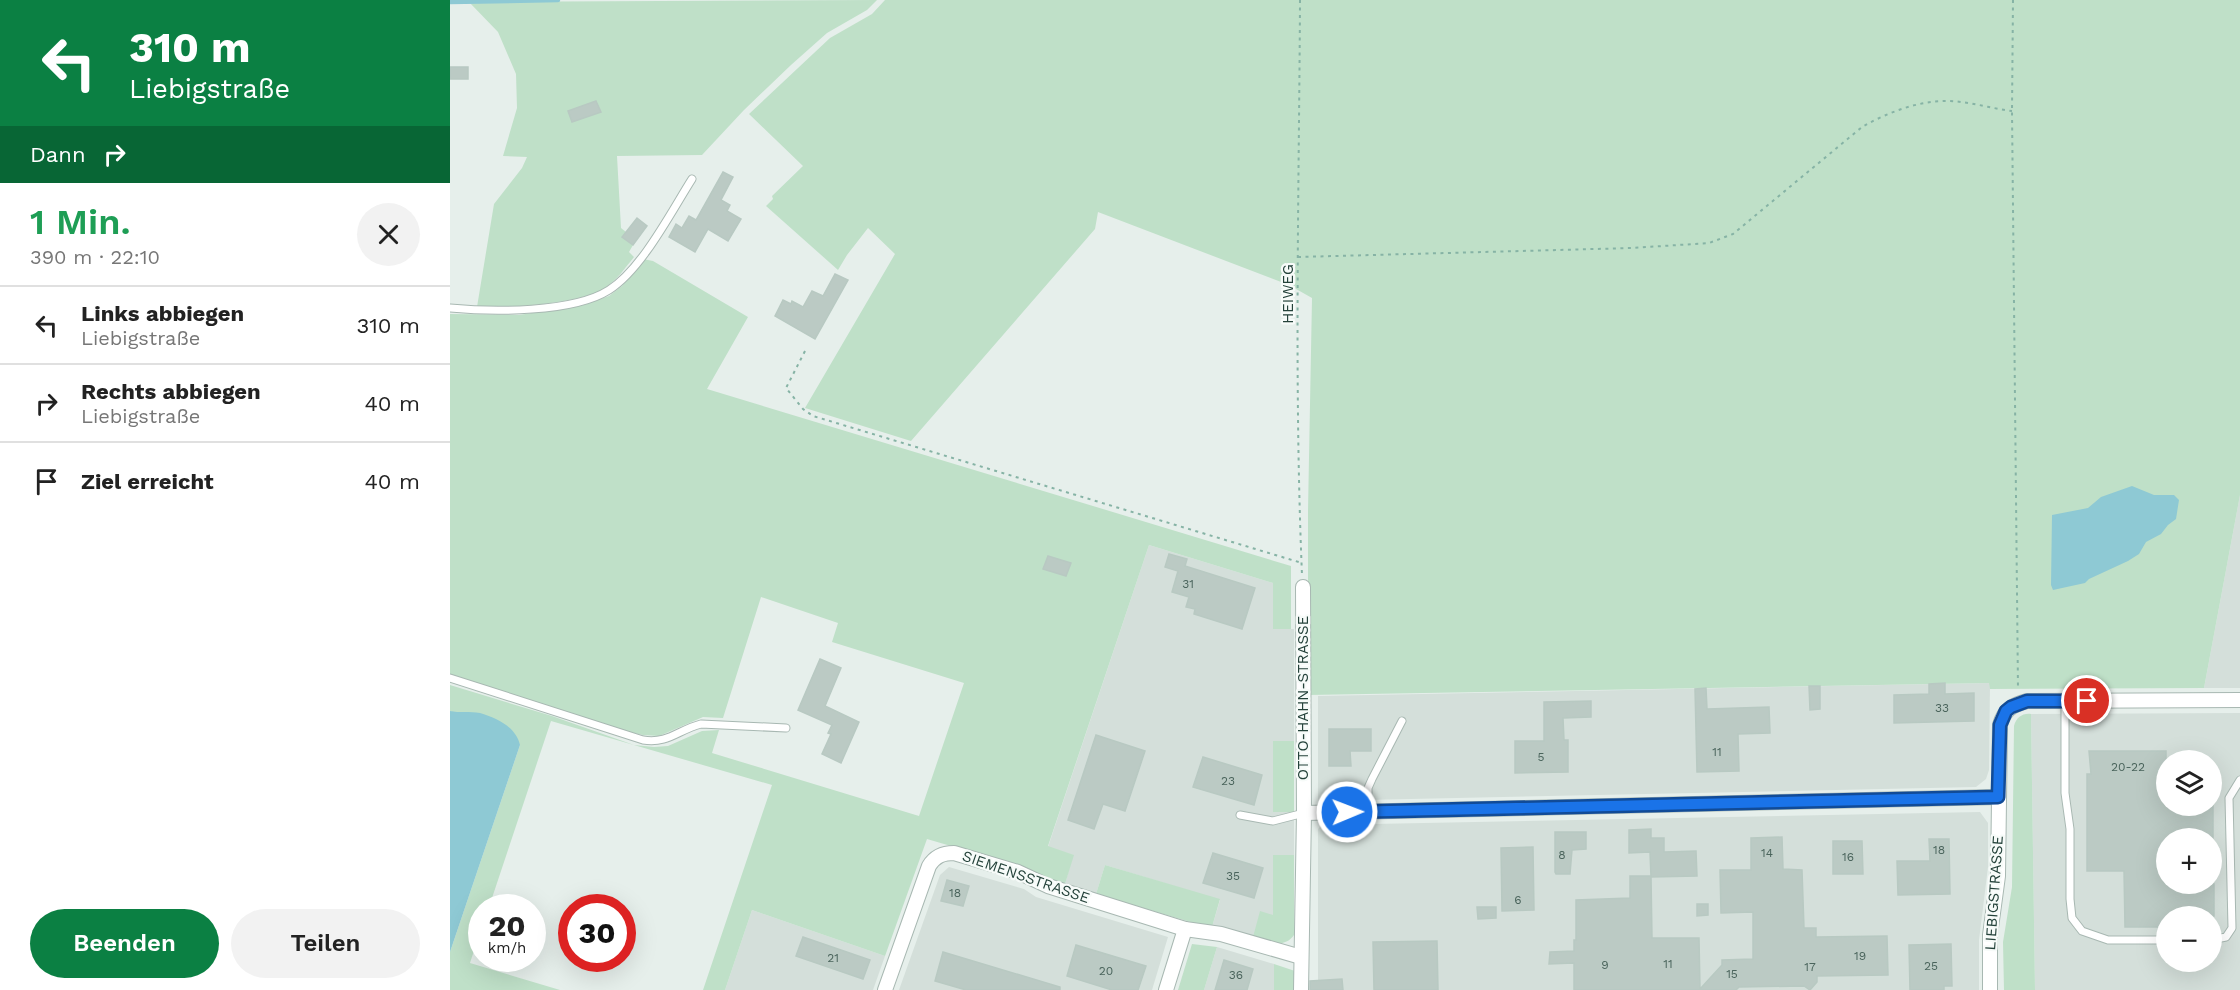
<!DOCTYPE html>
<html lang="de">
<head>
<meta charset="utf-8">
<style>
	:root { --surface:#fff; --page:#f2f2f2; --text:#222; --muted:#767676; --line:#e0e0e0; --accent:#0b8043 }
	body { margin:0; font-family:"Work Sans",sans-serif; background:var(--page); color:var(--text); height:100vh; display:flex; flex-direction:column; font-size:22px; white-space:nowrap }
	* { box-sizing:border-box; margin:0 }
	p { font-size:20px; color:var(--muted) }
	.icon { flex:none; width:33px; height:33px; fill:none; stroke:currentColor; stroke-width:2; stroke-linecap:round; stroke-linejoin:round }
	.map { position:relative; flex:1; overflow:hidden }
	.details { display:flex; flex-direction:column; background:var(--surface); width:450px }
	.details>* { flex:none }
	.top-card { background:#0b8043; color:#fff; overflow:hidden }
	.tools { position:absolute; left:1706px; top:750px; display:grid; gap:12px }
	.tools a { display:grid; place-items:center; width:66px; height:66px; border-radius:50%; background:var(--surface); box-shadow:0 6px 24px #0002; font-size:30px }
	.speed { position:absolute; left:18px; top:894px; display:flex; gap:12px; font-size:30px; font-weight:700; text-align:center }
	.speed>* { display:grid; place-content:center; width:78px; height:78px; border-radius:50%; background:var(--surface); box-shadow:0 6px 24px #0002; line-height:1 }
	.speed small { font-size:15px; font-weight:400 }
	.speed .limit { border:9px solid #d22; background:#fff; color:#111 }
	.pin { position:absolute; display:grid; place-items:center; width:51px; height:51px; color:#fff; margin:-26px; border:3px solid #fff; border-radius:50%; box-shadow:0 2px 6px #0007 }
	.me { position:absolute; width:66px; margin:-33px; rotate:89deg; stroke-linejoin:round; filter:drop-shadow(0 0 4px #0008) }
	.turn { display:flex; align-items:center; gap:21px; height:126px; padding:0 30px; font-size:27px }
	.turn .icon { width:78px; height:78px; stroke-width:2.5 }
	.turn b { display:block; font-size:42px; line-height:51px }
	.then { display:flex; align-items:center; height:57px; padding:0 30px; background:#0003; gap:12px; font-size:22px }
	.round { display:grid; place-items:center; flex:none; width:63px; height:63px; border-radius:32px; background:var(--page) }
	.overview { display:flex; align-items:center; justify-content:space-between; height:102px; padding:0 30px }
	h1 { font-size:36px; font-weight:600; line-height:45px; color:#1e9e55 }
	.cta { display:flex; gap:12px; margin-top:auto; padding:12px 30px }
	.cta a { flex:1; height:69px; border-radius:36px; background:var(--accent); color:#fff; font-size:24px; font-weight:600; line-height:69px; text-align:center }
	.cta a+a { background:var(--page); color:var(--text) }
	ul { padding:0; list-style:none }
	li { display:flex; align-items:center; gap:18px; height:78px; padding:0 30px; border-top:2px solid var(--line) }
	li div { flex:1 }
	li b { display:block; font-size:22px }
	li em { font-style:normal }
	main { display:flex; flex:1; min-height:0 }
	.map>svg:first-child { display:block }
</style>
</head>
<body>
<main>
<section class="details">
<div class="top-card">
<div class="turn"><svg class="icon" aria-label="left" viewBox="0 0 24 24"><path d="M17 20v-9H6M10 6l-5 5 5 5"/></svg><div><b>310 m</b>Liebigstraße</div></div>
<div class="then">Dann<svg class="icon" aria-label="right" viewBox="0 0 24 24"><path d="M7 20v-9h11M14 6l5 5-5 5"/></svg></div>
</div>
<div class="overview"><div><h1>1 Min.</h1><p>390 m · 22:10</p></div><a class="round"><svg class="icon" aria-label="close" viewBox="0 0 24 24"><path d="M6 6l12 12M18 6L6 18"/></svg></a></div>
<ul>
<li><svg class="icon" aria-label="left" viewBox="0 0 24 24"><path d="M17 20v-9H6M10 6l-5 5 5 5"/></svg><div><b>Links abbiegen</b><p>Liebigstraße</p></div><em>310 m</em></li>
<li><svg class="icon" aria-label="right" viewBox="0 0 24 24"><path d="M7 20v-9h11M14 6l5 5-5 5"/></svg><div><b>Rechts abbiegen</b><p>Liebigstraße</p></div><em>40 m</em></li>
<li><svg class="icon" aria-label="arrive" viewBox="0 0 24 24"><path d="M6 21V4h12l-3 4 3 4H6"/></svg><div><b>Ziel erreicht</b></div><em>40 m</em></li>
</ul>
<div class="cta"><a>Beenden</a><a>Teilen</a></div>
</section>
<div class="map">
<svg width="1790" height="990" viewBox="0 0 1790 990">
	<rect width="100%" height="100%" fill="#e6efeb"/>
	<g fill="#d4dfda" fill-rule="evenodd">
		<polygon points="1790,495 1790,688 1754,688"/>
		<polygon points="699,545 823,583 823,629 844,629 844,741 824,741 823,812 844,812 844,855 823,855 823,915 803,937 770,927 762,927 770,900 655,865 646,894 615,884 623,855 598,847"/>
		<polygon points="1540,683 1539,770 1536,779 1526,787 868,801 868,696"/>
		<path d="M 1790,713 L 1790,990 L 1585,990 L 1581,714 ZM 1716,760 L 1761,760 L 1761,806 L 1716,806 ZM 1716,838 L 1761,838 L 1761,884 L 1716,884 ZM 1716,916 L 1761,916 L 1761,962 L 1716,962 Z"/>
		<polygon points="1530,812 1538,823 1538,867 1529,940 1529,990 868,990 868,829 872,825"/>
		<polygon points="499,867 574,889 586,897 718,937 702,990 449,990 490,875"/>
		<polygon points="302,910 435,956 423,990 275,990"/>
		<polygon points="767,947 824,964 824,990 754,990"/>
	</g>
	<g fill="#bfe0c8">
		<path d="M 427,0 L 417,10 L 377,33 L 341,65 L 294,110 L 252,155 L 167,156 L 171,228 L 176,232 L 172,237 L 183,245 L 179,252 L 184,257 C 175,268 167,280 155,288 C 130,304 58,308 27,307 L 44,204 L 72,168 L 77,157 L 53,156 L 67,108 L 66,74 L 48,32 L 19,2 Z"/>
		<polygon points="435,0 1790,0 1790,495 1754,688 1540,689 1539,683 858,695 858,511 862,298 839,285 648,212 645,229 461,441 355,408 445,254 418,228 397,255 388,270 316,206 323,199 322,196 353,166 299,114 380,38 422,14"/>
		<polygon points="193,259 203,261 298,317 257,389 841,566 841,629 823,629 823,583 699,545 598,846 624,855 615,884 593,878 576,868 477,839 435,956 302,910 275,990 253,990 322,785 101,721 39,907 32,908 31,929 20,963 110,990 0,990 0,952 70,745 0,711 0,685 102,716 184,745 204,747 218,746 252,731 269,730 262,753 469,816 514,683 382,642 388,623 311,597 273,718 253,717 209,736 193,735 171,730 0,674 0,314 69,315 134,305 159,296 172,286"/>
		<path d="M 1581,714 L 1585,990 L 1554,990 L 1553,942 L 1562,887 L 1564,726 C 1566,718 1572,713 1581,714 Z"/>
		<rect x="823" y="741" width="21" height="71"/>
		<path d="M 823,855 L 844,855 L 844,935 C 833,950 817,941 803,937 L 810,911 L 823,915 Z"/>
		<polygon points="655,865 770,899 762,927 754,926 646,894"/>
		<polygon points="742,944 767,947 754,990 728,990"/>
		<polygon points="824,964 845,971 844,990 824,990"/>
	</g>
	<g fill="#8ec9d4">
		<polygon points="1682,486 1704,495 1724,495 1729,500 1726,519 1718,525 1711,534 1696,542 1689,554 1678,561 1639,579 1635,583 1603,590 1601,585 1602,515 1638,508 1651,497"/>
		<path d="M 0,711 C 9,713 20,711 30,713 C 47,718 66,727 70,745 L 0,952 Z"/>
	</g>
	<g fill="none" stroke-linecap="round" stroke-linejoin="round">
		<polyline stroke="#8ec9d4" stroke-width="4.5" points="0,2 108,0"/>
	</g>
	<g fill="#bbcac4" stroke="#b8c9c2" stroke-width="1.5">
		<rect x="0" y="67" width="18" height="12"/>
		<polygon points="146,101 151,112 122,122 118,111"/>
		<polygon points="273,172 283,177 271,200 280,205 277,211 291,219 278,241 258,229 245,252 219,237 226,224 232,228 239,216 246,220"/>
		<polygon points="187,218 197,226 183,245 172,237"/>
		<polygon points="385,274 398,280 365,339 325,316 333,300 341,304 342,301 353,307 362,291 373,296"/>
		<polygon points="719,554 737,559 735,566 805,588 792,629 744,614 745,609 736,607 739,597 722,592 728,571 715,567"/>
		<polygon points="598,556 621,563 616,576 593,569"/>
		<polygon points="370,659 391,668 375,706 409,722 391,763 372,754 381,734 378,733 382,725 348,710"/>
		<polygon points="1495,683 1495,694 1524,693 1524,721 1444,723 1444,695 1479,694 1479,684"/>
		<polygon points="1359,686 1370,686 1370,709 1360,710"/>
		<polygon points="1256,688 1257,709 1319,707 1320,733 1288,734 1289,771 1247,772 1245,689"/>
		<polygon points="1141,701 1141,717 1113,718 1114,740 1118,740 1118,772 1065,773 1065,741 1094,741 1094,702"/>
		<polygon points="879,729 921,729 921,751 900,751 901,766 879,766"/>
		<polygon points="646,735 695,751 675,811 653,804 644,829 618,820"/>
		<polygon points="1639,751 1716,751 1716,806 1763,806 1763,838 1716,838 1716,884 1764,884 1764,916 1716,916 1716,927 1675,927 1674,871 1637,871 1637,774 1641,774"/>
		<polygon points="753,757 812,775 804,805 743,787"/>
		<polygon points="1201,829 1201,838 1214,838 1214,852 1246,851 1247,876 1201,877 1200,852 1179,853 1179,830"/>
		<polygon points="1105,832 1136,832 1136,849 1122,850 1120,874 1106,874 1105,872"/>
		<polygon points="1332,837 1333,869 1352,870 1354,928 1366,928 1366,937 1437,936 1438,975 1367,976 1367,982 1360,990 1354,986 1289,987 1286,990 1124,990 1124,963 1099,964 1100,952 1124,951 1124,940 1126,940 1126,900 1180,898 1180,876 1201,876 1202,938 1249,938 1250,989 1272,965 1272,960 1303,959 1303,912 1271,913 1270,870 1301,870 1301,838"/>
		<polygon points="1479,839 1499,839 1500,894 1448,895 1447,861 1480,861"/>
		<polygon points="1383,841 1412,841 1413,874 1383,874"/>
		<polygon points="1083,847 1084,910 1052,911 1051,848"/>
		<polygon points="763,853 813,868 804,898 753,883"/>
		<polygon points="497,880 519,886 513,906 491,901"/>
		<polygon points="1247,904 1258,904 1258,915 1247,916"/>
		<polygon points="1027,907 1046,907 1046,918 1028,919"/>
		<polygon points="353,937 420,960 413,979 346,956"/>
		<polygon points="987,941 988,990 924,990 923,942"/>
		<polygon points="1501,944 1502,986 1494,986 1494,990 1460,990 1459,945"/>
		<polygon points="626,945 696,966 688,990 662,990 617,976"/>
		<polygon points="493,952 610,987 610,990 516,990 485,981"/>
		<polygon points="774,960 803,969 797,990 765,990"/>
		<polygon points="892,979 893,990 860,990 860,981"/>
	</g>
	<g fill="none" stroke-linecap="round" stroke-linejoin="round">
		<defs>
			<g id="lane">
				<path d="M 0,308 C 42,312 123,313 159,290 C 192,269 221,212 242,179"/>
				<path d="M 0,678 L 193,740 C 218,744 228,730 251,724 L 336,728"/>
				<polyline points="1615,701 1615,793 1620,829 1620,899 1622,918 1632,931 1658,940 1716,940"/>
				<polyline points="918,811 918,788 922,779 952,721"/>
				<polyline points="790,815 823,821 854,813"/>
				<polyline points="1761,940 1776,937 1782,928 1779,798 1790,780"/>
			</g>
			<g id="street">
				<polyline points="854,813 1548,797"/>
				<path d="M 435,990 L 479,866 C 485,856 493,853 504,853 L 568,872 L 598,886 L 735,929 L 771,934 L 851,957"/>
				<polyline points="716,990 735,929"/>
				<polyline points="851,990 854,813 853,587"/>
				<path d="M 1540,990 L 1540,935 L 1548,876 L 1550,725 C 1554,710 1562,705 1577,701 L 1790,700"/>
			</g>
		</defs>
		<use href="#lane" stroke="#a8b8b2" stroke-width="9"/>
		<use href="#street" stroke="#a8b8b2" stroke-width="16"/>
		<g stroke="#86b3a5" stroke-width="2" stroke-dasharray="3 4.5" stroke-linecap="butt">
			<path d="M 850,0 C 849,192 844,384 852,575"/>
			<polyline points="1563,0 1562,111 1568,690"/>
			<path d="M 848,257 L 1182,248 L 1259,243 L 1283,234 L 1412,127 C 1440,111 1477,97 1511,102 C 1528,104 1545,109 1562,111"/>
			<polyline points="355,351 336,388 353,409 363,416 852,563"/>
		</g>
		<use href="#lane" stroke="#fff" stroke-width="7"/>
		<use href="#street" stroke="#fff" stroke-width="14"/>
	</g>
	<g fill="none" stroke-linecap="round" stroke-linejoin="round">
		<defs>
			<polyline id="route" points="897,812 1548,797 1550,725 1556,711 1561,707 1577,701 1637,701"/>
		</defs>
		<use href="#route" stroke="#114b97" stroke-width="15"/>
		<use href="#route" stroke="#1a73e8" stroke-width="10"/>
	</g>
	<g text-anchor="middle" stroke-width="4.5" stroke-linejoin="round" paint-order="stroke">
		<g font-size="12" fill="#4a645c">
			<text x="738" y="588">31</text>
			<text x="1492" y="712">33</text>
			<text x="1267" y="756">11</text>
			<text x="1091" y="761">5</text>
			<text x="1678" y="771">20-22</text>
			<text x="778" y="785">23</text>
			<text x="1489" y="854">18</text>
			<text x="1317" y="857">14</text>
			<text x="1112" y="859">8</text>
			<text x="1398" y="861">16</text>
			<text x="783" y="880">35</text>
			<text x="505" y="897">18</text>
			<text x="1068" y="904">6</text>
			<text x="1410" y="960">19</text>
			<text x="383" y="962">21</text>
			<text x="1218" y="968">11</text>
			<text x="1155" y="969">9</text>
			<text x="1481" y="970">25</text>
			<text x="1360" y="971">17</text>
			<text x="656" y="975">20</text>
			<text x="1282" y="978">15</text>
			<text x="786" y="979">36</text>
		</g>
		<g font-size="15" fill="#24423a" stroke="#f7fbf9">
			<text transform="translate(838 294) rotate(-90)" y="5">HEIWEG</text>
			<text transform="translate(853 698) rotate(-90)" y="5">OTTO-HAHN-STRASSE</text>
			<text transform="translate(576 877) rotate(19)" y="5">SIEMENSSTRASSE</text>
			<text transform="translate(1544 893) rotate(-86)" y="5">LIEBIGSTRASSE</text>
		</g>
	</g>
</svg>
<div class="tools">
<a><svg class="icon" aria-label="layers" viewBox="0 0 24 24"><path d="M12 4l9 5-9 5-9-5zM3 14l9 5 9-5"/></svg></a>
<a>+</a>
<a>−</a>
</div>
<div class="speed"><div>20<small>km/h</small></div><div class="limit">30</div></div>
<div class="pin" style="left:1637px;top:701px;background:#d93025"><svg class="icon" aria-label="arrive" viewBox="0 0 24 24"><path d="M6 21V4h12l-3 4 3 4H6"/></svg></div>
<svg class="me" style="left:897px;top:812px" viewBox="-20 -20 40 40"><circle r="17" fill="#1a73e8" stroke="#fff" stroke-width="3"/><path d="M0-11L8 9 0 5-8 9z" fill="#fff"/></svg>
</div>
</main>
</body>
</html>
